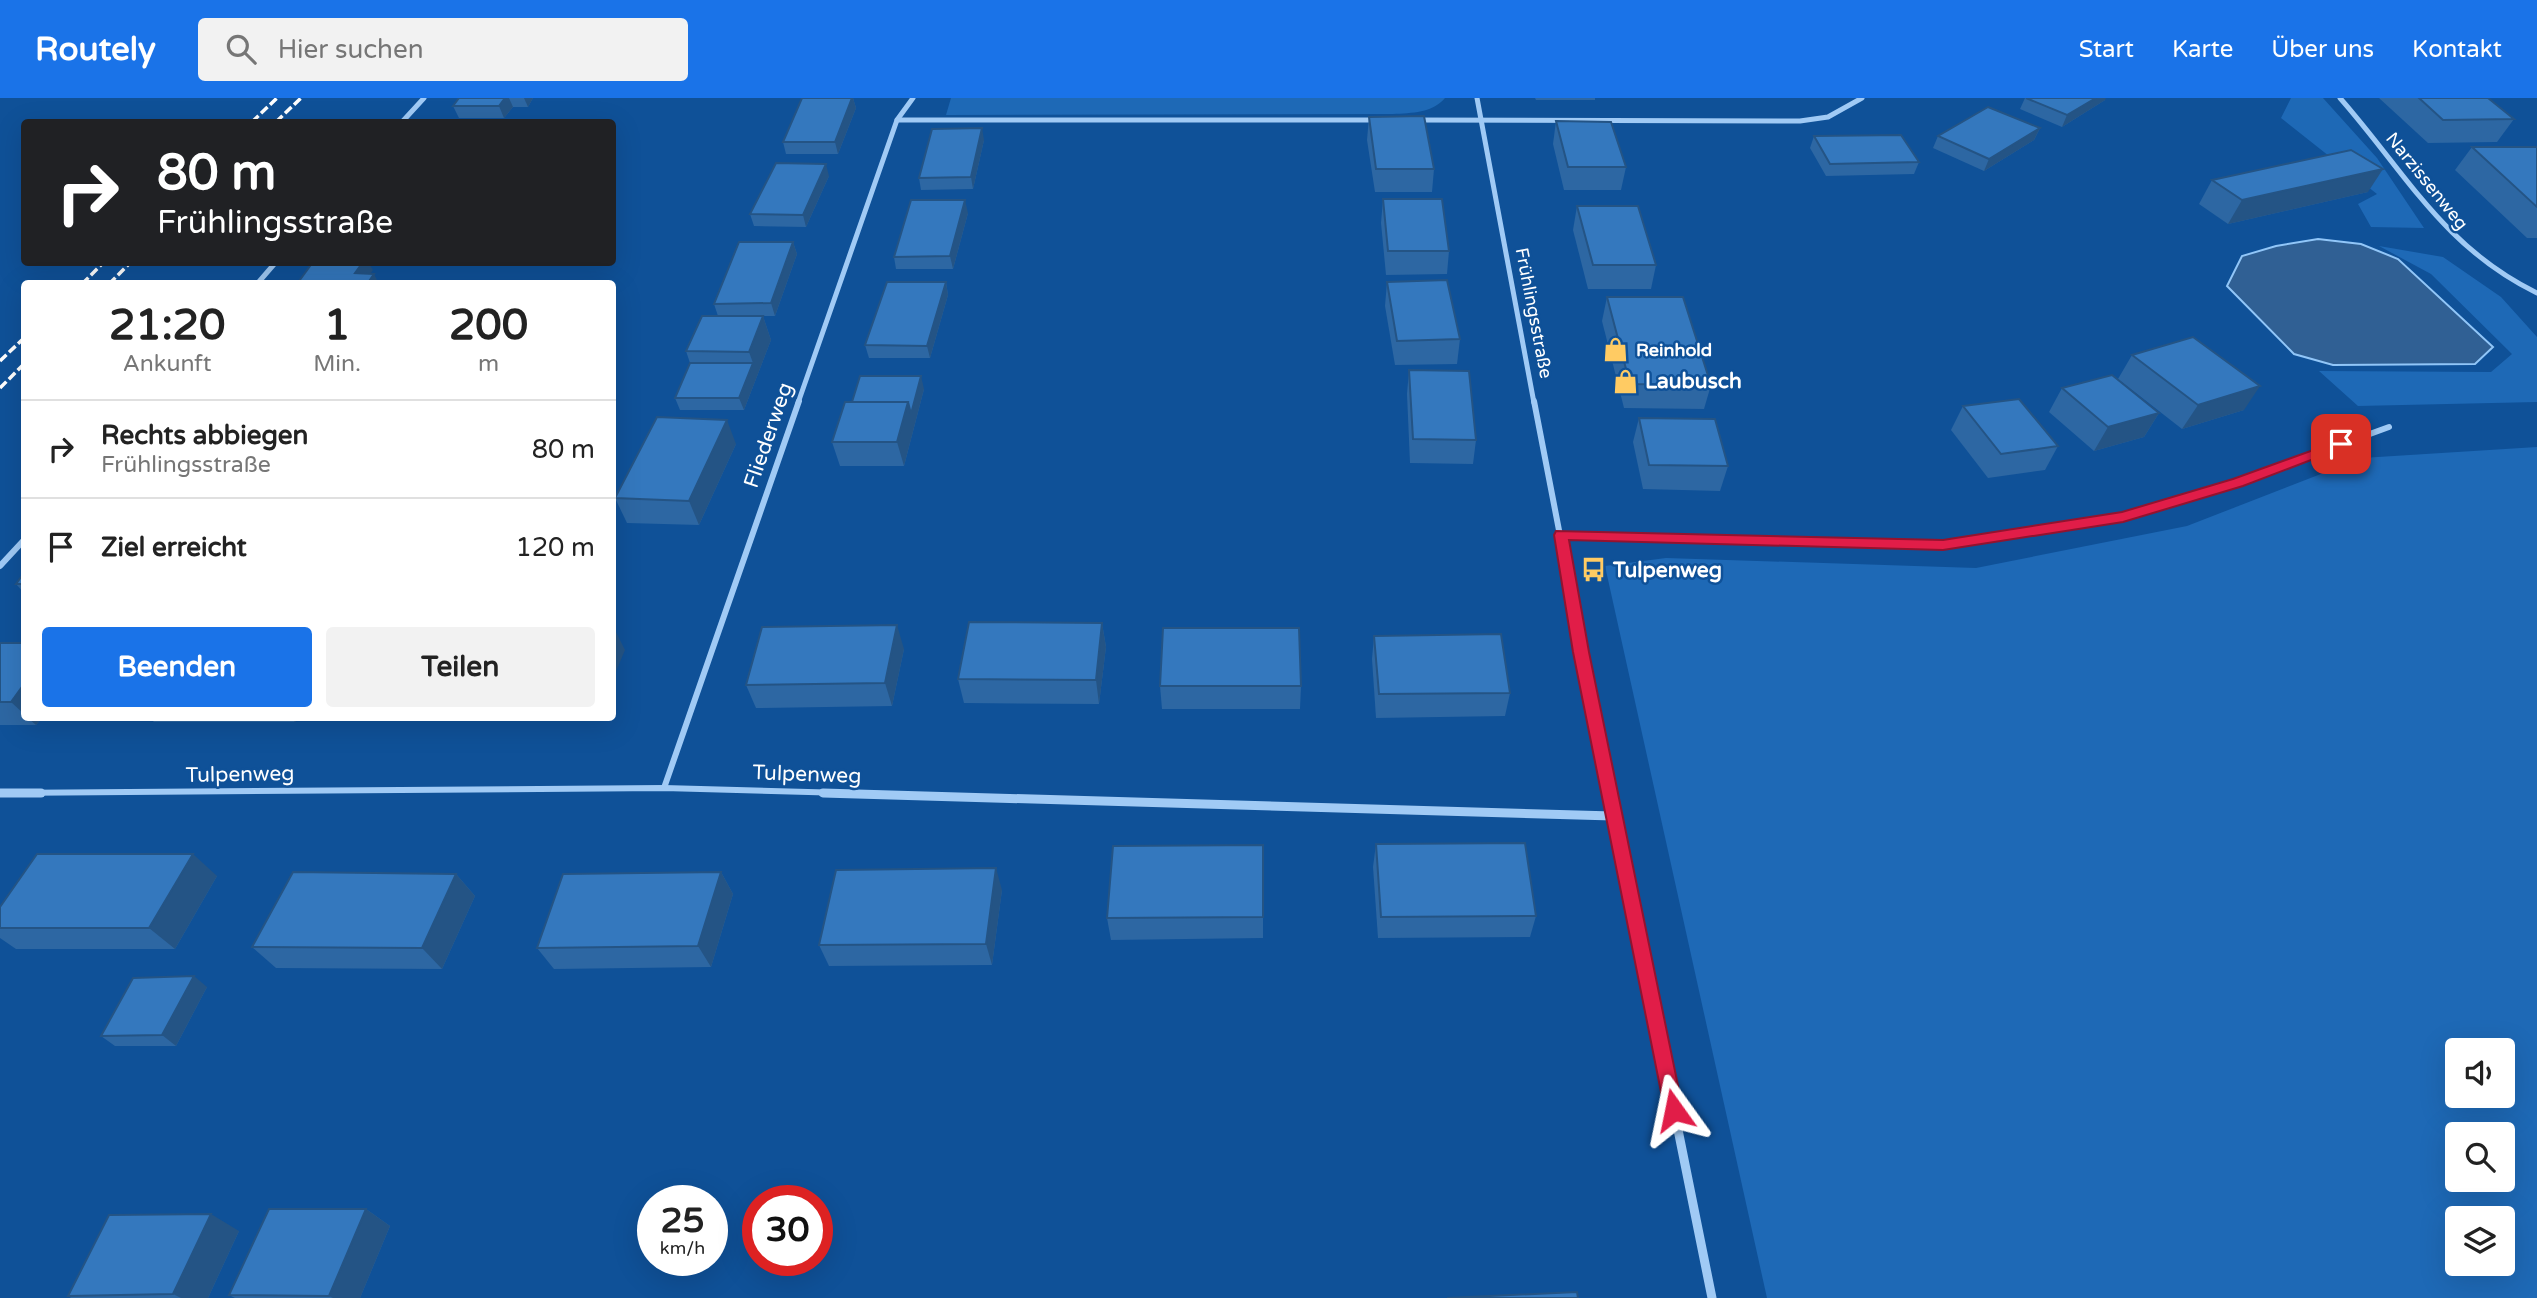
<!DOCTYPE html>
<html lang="de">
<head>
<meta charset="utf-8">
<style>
	:root { --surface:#fff; --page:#f2f2f2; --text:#222; --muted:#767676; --line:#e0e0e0; --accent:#1a73e8 }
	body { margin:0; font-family:"Varela Round",sans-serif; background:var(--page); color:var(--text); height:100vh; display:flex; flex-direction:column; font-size:26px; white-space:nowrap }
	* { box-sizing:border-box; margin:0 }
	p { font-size:23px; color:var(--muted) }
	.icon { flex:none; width:38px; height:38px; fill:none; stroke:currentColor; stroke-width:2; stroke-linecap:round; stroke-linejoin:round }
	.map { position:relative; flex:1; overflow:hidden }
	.side { position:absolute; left:21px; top:182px; width:595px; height:441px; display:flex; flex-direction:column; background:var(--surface); border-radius:7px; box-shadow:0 7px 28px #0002 }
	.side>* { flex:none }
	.top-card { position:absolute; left:21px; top:21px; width:595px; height:147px; border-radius:7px; box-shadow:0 7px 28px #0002; background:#202124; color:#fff; overflow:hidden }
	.buttons { position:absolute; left:2445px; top:940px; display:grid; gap:14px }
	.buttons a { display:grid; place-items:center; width:70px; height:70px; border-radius:7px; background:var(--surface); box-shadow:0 7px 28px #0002; font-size:35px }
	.speed { position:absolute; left:637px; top:1087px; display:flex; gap:14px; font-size:35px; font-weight:700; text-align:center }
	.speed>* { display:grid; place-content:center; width:91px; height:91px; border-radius:50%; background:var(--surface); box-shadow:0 7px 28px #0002; line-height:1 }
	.speed small { font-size:18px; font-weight:400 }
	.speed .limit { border:10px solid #d22; background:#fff; color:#111 }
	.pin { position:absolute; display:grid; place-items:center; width:60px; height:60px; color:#fff; margin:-30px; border-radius:14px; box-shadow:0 4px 10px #0006 }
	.me { position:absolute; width:77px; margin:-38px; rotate:348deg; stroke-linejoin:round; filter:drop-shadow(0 0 5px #0008) }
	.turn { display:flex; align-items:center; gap:24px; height:147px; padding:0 21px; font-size:32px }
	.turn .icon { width:91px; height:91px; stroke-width:2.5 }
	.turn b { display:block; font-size:49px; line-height:60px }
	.eta { display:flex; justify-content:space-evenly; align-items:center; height:119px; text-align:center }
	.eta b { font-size:42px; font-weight:700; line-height:49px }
	.button { display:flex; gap:14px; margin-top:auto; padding:14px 21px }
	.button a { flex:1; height:80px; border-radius:7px; background:var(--accent); color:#fff; font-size:28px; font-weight:700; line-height:80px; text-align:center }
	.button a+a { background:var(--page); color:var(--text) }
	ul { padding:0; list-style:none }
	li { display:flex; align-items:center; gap:21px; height:98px; padding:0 21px; border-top:2px solid var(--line) }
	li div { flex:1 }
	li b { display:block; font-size:26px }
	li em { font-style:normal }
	header { display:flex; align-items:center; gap:42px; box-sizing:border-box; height:98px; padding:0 35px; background:var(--accent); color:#fff }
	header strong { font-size:33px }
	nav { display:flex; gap:38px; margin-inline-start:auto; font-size:24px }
	.search { width:490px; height:63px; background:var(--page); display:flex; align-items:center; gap:18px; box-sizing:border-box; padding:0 24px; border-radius:7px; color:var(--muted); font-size:26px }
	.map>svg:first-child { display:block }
</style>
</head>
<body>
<header>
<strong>Routely</strong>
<div class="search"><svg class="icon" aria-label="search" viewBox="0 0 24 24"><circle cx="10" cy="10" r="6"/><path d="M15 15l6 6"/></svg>Hier suchen</div>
<nav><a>Start</a><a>Karte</a><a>Über uns</a><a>Kontakt</a></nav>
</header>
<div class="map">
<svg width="2537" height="1200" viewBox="0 0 2537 1200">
	<rect width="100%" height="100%" fill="#0f5198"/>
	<g fill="#1e69b6" fill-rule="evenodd">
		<path d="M 951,0 L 1445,0 C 1432,15 1412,15 1393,16 L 946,17 Z"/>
		<polygon points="2291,0 2323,0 2377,60 2424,130 2371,129 2358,106 2377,96 2281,20"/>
		<polygon points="2379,148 2443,159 2501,199 2537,239 2537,304 2358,308 2319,273 2491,274 2512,256 2431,176"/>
		<path d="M 2537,349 L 2537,1200 L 1767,1200 L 1605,468 L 1666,460 L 1976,470 L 2187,428 L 2362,360 ZM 2457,952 L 2502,952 L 2502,998 L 2457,998 ZM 2457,1036 L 2502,1036 L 2502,1082 L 2457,1082 ZM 2457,1120 L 2502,1120 L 2502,1166 L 2457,1166 Z"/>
	</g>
	<polygon fill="#306094" stroke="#91c6f8" stroke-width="2" points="2318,141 2361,146 2398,161 2493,249 2475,266 2333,267 2294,256 2227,188 2242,158 2276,148"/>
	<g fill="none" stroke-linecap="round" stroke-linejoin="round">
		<g stroke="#a0caf5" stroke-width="5">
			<polyline points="1477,0 1534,305"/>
			<path d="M 2340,0 C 2406,75 2443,149 2537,195"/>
			<polyline points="897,22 1376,22"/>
			<polyline points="1415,22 1800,23 1828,19 1862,0"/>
			<polyline points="402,24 424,0"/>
			<polyline points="257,186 276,164"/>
			<polyline points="798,305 897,22 913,0"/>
		</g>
		<g stroke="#a0caf5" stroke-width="6">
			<polyline points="1534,303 1610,696"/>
			<polyline points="1561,437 1943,447 2123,419 2238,384 2389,329"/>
			<polyline points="0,468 24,442"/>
			<polyline points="664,690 799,303"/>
			<polyline points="0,695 664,690 882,696"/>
		</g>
		<g stroke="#a0caf5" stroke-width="9">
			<polyline points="0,695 41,695"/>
			<polyline points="823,695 1613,718"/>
			<polyline points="1610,695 1712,1200"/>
		</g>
		<g stroke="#fff" stroke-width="3.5" stroke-dasharray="9 3.5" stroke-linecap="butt">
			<polyline points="252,24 277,0"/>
			<polyline points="276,24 301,0"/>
			<polyline points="82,186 104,164"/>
			<polyline points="109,186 131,164"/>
			<polyline points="0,263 24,240"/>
			<polyline points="0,290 24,266"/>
		</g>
	</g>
	<g fill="#2d67a3">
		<polygon points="459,0 533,0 528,9 513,9 504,20 459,20 453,8"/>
		<polygon points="802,0 853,0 856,10 838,56 786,56 783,44"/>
		<polygon points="1535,0 1595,0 1595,2 1536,2"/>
		<polygon points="2025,0 2105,2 2062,29 2020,11"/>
		<polygon points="2379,0 2488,0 2514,21 2497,44 2428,45"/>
		<polygon points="1369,19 1434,71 1432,94 1375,94 1367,42"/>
		<polygon points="1556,23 1626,69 1621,92 1564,92 1553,46"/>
		<polygon points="2040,30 2034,42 1984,73 1933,50 1938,38"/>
		<polygon points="1814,38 1919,64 1914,76 1826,78 1810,50"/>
		<polygon points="984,42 973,91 921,92 919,80"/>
		<polygon points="2472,49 2537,49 2537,140 2527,140 2455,72"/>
		<polygon points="829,78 806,129 754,128 750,116"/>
		<polygon points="2212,82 2368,94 2228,126 2199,106"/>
		<polygon points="1383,101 1449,153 1447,176 1386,177 1381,125"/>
		<polygon points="1577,108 1656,167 1651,191 1588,191 1573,132"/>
		<polygon points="968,115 953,171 896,171 894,159"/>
		<polygon points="793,144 797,156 775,218 763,218 771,242 744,312 680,312 675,300 690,265 686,253 718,218 714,206"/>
		<polygon points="946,184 948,197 930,260 869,260 865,247"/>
		<polygon points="1387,184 1460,241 1457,266 1395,267 1385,208"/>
		<polygon points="1607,199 1711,287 1704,311 1624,310 1602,223"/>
		<polygon points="2132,257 2244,312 2182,331 2118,281"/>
		<polygon points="1409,272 1476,342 1473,366 1410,365 1407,296"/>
		<polygon points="2062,290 2159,315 2144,339 2094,353 2049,314"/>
		<polygon points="924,291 904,368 840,368 832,344 852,304"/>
		<polygon points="1963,308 2058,348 2045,372 1988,380 1951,332"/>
		<polygon points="1639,320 1728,368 1720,393 1643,391 1633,344"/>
		<polygon points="736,346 699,427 627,425 615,400"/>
		<polygon points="24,475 24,495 16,486"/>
		<polygon points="1102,525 1106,549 1099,606 964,605 958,581"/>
		<polygon points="1374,538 1510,595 1505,618 1376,620 1372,561"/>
		<polygon points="0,545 24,545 24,620 42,620 36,627 0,627"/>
		<polygon points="904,551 892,608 756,610 746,587"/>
		<polygon points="1160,588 1301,588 1300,611 1162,611"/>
		<polygon points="149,620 298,620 295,624 154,624"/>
		<polygon points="1376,746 1536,818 1530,839 1378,840 1373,769"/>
		<polygon points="1263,747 1263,840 1111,842 1107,820"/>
		<polygon points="721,774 733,796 711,869 554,871 537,850"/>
		<polygon points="456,776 475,798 442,871 276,870 252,849"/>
		<polygon points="217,778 175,851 16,851 0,840 0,809"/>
		<polygon points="1002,792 992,867 829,868 819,847"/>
		<polygon points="207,889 176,948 115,948 101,938"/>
		<polygon points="366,1111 390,1128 360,1200 235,1200 229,1197"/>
		<polygon points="239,1133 208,1200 71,1200 68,1198"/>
	</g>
	<g fill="#245485">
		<polygon points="505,0 509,0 513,9 504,20 499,8"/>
		<polygon points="524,0 533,0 528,9"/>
		<polygon points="852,0 853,0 856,10 838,56 835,44"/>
		<polygon points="2096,0 2106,0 2105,2 2062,29 2067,17"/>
		<polygon points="982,30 984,42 973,91 971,79"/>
		<polygon points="2040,30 2034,42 1984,73 1989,61"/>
		<polygon points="826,66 829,78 806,129 803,117"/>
		<polygon points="2383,71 2368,94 2228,126 2242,102"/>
		<polygon points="965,102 968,115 953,171 950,158"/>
		<polygon points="793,144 797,156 775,218 771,205"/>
		<polygon points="363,164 368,164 373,172 364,186 355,175"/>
		<polygon points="374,176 379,186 367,186"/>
		<polygon points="946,184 948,197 930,260 927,248"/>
		<polygon points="763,218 771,242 744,312 739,300 753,265 749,254"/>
		<polygon points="921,278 924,291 904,368 897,344 908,304"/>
		<polygon points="2260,288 2244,312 2182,331 2198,307"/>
		<polygon points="2159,315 2144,339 2094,353 2108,329"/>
		<polygon points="727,322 736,346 699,427 689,403"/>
		<polygon points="1102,525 1106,549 1099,606 1096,582"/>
		<polygon points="897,527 904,551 892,608 885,585"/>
		<polygon points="613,528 625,552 612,583"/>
		<polygon points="24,586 24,616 11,604"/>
		<polygon points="28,620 42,620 36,627"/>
		<polygon points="291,620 298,620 295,624"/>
		<polygon points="193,756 217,778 175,851 149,830"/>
		<polygon points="996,770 1002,792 992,867 986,846"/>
		<polygon points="721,774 733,796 711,869 698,848"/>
		<polygon points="456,776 475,798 442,871 422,850"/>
		<polygon points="194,878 207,889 176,948 162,937"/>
		<polygon points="366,1111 390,1128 360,1200 333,1200 329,1198"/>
		<polygon points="211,1116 239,1133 208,1200 181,1200 173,1196"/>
	</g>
	<g fill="#3478be" stroke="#245485" stroke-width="2">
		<polygon points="459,0 505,0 499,8 453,8"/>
		<polygon points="802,0 852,0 835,44 783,44"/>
		<polygon points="2026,0 2096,0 2067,17"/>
		<polygon points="2419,0 2488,0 2514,21 2443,22"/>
		<polygon points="1988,9 2040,30 1989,61 1938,38"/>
		<polygon points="1424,18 1434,71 1376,71 1369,19"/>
		<polygon points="1556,23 1611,24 1626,69 1568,69"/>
		<polygon points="982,30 971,79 919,80 932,31"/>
		<polygon points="1901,37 1919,64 1830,66 1814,38"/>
		<polygon points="2472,49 2537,49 2537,109"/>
		<polygon points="2351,52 2383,71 2242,102 2212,82"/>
		<polygon points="776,65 826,66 803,117 750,116"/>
		<polygon points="1383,101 1442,101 1449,153 1388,153"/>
		<polygon points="911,102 965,102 950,158 894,159"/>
		<polygon points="1577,108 1638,108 1656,167 1593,167"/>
		<polygon points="739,144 793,144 771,205 714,206"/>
		<polygon points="313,164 363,164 355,175 374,176 367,186 297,186"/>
		<polygon points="1447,182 1460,241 1397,243 1387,184"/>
		<polygon points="887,184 946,184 927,248 865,247"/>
		<polygon points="1607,199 1683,199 1711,287 1630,286"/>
		<polygon points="702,218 763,218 749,254 686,253"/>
		<polygon points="2193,239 2260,288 2198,307 2132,257"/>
		<polygon points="690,265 753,265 739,300 675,300"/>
		<polygon points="1409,272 1469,273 1476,342 1413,341"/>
		<polygon points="2112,277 2159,315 2108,329 2062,290"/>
		<polygon points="860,278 921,278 911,316 908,304 852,304"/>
		<polygon points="2019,301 2058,348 2001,356 1963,308"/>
		<polygon points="845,304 908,304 897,344 832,344"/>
		<polygon points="657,319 727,322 689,403 615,400"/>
		<polygon points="1639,320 1715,321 1728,368 1649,367"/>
		<polygon points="24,475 24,486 16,486"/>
		<polygon points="969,524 1102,525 1096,582 958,581"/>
		<polygon points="897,527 885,585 746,587 762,529"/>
		<polygon points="1163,530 1299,530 1301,588 1160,588"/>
		<polygon points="1501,536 1510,595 1379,596 1374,538"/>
		<polygon points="0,545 24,545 24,586 11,604 0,604"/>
		<polygon points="1525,745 1536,818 1381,819 1376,746"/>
		<polygon points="1263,747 1263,819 1107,820 1113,748"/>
		<polygon points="37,756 193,756 149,830 0,830 0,809"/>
		<polygon points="996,770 986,846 819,847 836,772"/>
		<polygon points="293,774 456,776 422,850 252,849"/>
		<polygon points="721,774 698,848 537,850 563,776"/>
		<polygon points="194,878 162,937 101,938 133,880"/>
		<polygon points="269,1111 366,1111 329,1198 229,1197"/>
		<polygon points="211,1116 173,1196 68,1198 109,1117"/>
		<polygon points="1577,1194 1578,1200 1447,1200"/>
	</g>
	<polygon fill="#e11d48" stroke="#92132f" stroke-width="2" points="2341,342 2347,346 2345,349 2243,388 2123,424 1943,452 1569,442 1589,554 1683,1012 1681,1019 1674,1022 1666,1019 1573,554 1554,437 1556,433 1943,442 2122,414 2233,381"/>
	<defs>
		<symbol id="shop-bare" viewBox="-9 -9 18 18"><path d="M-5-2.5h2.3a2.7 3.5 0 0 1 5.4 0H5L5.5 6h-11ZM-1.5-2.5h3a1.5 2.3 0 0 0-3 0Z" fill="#ffcb63" stroke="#0f5198" stroke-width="2.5" paint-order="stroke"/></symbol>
		<symbol id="bus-bare" viewBox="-9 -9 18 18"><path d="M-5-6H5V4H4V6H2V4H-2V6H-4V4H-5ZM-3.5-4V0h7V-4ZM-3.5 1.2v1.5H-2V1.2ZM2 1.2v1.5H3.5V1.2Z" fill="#ffcb63" stroke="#0f5198" stroke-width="2.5" paint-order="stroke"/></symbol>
	</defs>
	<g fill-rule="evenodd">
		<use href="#shop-bare" x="1598" y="234" width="35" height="35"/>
		<use href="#shop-bare" x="1608" y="266" width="35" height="35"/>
		<use href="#bus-bare" x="1576" y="454" width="35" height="35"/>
	</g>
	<g text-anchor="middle" stroke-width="5" stroke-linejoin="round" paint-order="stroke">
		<g font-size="18" fill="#fff" stroke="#0f5198">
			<text transform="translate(2427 83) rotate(51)" y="6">Narzissenweg</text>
			<text transform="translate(1534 215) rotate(79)" y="6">Frühlingsstraße</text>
		</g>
		<g font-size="18" font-weight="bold" fill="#fff" stroke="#0f5198" text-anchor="start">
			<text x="1636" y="258">Reinhold</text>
		</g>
		<g font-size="21" font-weight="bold" fill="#fff" stroke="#0f5198" text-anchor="start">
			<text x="1645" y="290">Laubusch</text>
			<text x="1613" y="479">Tulpenweg</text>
		</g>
		<g font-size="21" fill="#fff" stroke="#0f5198">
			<text transform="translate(768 337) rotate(-71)" y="7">Fliederweg</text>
			<text transform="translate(240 676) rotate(-1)" y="7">Tulpenweg</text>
			<text transform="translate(807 676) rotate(2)" y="7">Tulpenweg</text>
		</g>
	</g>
</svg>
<div class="buttons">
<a><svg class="icon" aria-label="sound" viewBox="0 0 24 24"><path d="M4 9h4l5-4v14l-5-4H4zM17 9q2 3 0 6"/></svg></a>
<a><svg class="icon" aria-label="search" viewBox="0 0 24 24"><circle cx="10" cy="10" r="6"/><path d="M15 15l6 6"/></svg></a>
<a><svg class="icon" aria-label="layers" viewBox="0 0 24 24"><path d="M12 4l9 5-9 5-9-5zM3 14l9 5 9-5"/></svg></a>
</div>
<div class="speed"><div>25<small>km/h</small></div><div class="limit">30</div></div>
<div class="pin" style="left:2341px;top:346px;background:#d93025"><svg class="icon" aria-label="arrive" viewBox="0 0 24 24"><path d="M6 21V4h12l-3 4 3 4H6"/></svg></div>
<svg class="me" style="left:1674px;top:1012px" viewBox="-20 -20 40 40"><path d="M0-17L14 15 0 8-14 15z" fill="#e11d48" stroke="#fff" stroke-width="4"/></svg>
<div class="top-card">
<div class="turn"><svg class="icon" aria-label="right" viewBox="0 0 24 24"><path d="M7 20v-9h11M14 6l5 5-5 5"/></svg><div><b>80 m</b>Frühlingsstraße</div></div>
</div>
<section class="side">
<div class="eta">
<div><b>21:20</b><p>Ankunft</p></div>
<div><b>1</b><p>Min.</p></div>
<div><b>200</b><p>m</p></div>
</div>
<ul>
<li><svg class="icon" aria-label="right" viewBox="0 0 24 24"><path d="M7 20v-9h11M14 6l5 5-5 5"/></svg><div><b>Rechts abbiegen</b><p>Frühlingsstraße</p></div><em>80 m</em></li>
<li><svg class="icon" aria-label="arrive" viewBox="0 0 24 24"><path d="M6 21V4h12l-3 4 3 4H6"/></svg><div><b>Ziel erreicht</b></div><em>120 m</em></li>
</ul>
<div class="button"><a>Beenden</a><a>Teilen</a></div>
</section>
</div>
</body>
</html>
